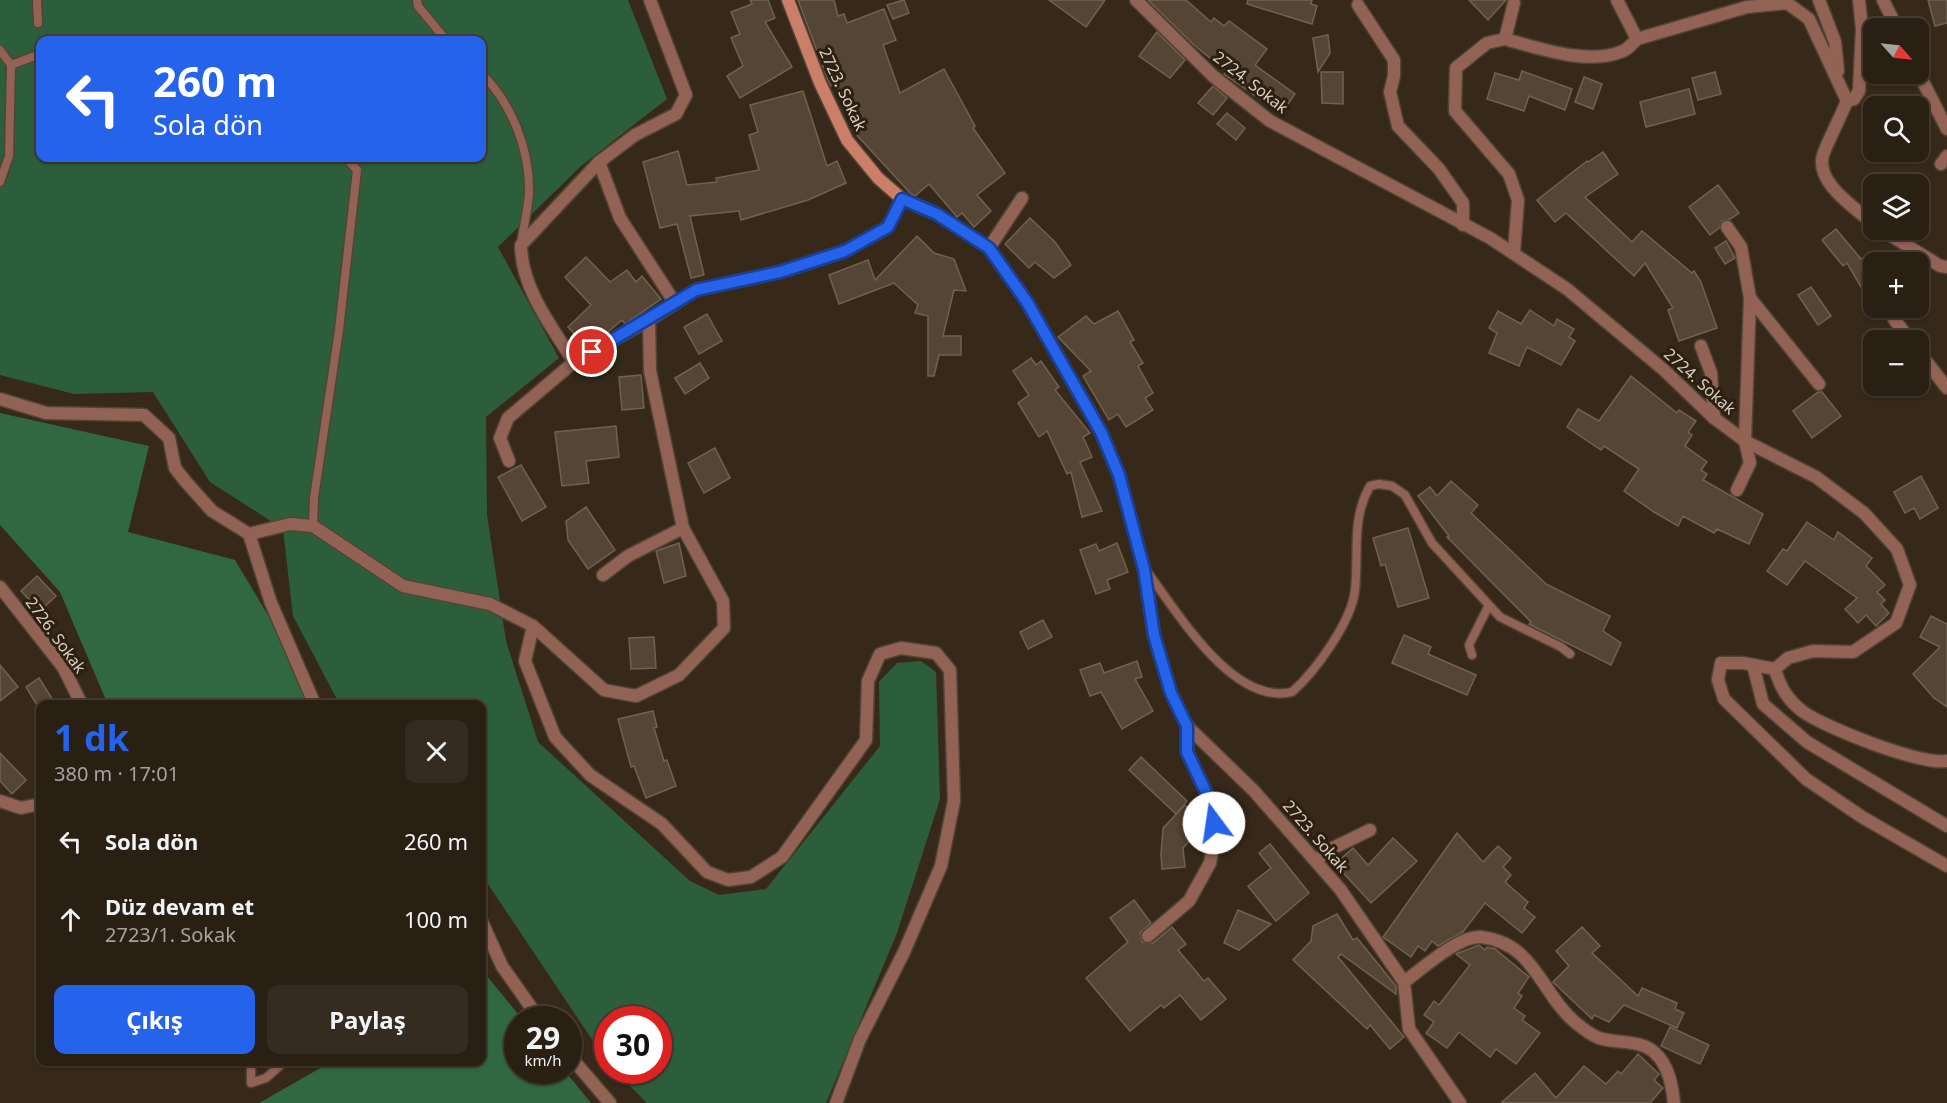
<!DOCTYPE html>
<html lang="tr">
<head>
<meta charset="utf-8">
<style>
	:root { --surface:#291f13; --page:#352c21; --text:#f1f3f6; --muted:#a5a2a0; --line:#453d33; --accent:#2563eb }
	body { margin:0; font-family:"Noto Sans",sans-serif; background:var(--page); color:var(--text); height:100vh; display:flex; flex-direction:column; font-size:22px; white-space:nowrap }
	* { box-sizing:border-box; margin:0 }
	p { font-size:20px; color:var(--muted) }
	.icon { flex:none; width:33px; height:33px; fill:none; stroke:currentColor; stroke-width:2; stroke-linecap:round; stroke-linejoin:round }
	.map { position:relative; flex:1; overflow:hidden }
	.details { position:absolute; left:36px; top:700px; width:450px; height:366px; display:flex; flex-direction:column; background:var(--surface); border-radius:12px; box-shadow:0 2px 4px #0004,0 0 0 2px var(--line) }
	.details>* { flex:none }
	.hud { position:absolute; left:36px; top:36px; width:450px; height:126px; border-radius:12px; box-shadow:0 2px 4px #0004,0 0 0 2px var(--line); background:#2563eb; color:#fff; overflow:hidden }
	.needle { width:39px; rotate:117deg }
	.buttons { position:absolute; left:1863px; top:18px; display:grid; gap:12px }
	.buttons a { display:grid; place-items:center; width:66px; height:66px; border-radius:12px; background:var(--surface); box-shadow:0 2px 4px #0004,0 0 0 2px var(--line); font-size:30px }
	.speed { position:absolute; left:504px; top:1006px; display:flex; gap:12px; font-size:30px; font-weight:700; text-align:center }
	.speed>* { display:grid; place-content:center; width:78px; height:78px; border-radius:50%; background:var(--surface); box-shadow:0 2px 4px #0004,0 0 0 2px var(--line); line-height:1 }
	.speed small { font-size:15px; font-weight:400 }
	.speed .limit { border:9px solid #d22; background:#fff; color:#111 }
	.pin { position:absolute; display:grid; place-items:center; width:51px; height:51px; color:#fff; margin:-26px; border:3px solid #fff; border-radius:50%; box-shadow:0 2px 6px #0007 }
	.me { position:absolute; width:66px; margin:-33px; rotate:346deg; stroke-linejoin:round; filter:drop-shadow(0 0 4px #0008) }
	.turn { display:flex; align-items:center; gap:21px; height:126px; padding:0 18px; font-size:27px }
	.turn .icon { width:78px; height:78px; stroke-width:2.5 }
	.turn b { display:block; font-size:42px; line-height:51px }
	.round { display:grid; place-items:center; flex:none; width:63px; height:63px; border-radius:12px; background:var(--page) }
	.overview { display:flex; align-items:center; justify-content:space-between; height:102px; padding:0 18px }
	h1 { font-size:36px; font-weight:700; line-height:45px; color:var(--accent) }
	.action { display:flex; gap:12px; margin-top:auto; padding:12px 18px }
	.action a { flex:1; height:69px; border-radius:12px; background:var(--accent); color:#fff; font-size:24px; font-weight:700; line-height:69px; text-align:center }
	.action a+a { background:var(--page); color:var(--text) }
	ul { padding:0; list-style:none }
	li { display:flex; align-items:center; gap:18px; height:78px; padding:0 18px }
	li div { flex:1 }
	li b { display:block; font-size:22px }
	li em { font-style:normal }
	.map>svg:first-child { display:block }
</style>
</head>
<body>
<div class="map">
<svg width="1947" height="1103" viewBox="0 0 1947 1103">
	<rect width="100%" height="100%" fill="#372919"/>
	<path fill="#2d5e3b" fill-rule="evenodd" d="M 0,0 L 628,0 L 667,99 L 581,166 L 498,247 L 559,358 L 486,417 L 487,515 L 506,641 L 538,742 L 690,881 L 719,895 L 766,889 L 880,746 L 879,682 L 897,663 L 921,661 L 936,672 L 940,799 L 897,933 L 826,1103 L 647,1103 L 615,1071 L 658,1071 L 658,1020 L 608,1020 L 607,1062 L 482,875 L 482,705 L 340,705 L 293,616 L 283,529 L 210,482 L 153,392 L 74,394 L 0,375 ZM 40,40 L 482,40 L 482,158 L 40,158 Z"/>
	<g fill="#306941">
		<polygon points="0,413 149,446 128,532 235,560 322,705 108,705 60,592 0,525"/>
		<polygon points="482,970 523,1020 518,1020 518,1071 565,1071 591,1103 259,1103 331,1062 482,1062"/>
	</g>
	<g fill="#544534" stroke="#716150" stroke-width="1.5">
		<polygon points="750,0 768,0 775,18 765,22 792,67 740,98 727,76 743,66 731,38 740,34 731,12 752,4"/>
		<polygon points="798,0 834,0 838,16 844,14 847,23 884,9 896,40 883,45 900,93 944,69 975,126 973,128 1005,173 977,195 991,211 974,227 962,213 957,217 929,184 915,196 911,194 854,132 836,85 831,86 828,80"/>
		<polygon points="904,0 909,13 893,19 887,5"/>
		<polygon points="1049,0 1105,0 1086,27"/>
		<polygon points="1148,0 1186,0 1211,22 1214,18 1224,26 1229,21 1267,49 1255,65 1295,94 1281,114 1224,74 1226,71 1195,46"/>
		<polygon points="1248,0 1312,0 1311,4 1317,6 1312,24 1247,4"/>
		<polygon points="1469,0 1506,0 1488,20"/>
		<polygon points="1928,0 1947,0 1947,23 1935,26"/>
		<polygon points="1157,32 1185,60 1170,78 1139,56"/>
		<polygon points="1328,35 1330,53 1318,72 1313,38"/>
		<polygon points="1522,71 1572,89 1565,110 1529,96 1524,111 1487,99 1495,73 1519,80"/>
		<polygon points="1321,72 1343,72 1343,104 1322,103"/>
		<polygon points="1715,72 1721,94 1698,100 1692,78"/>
		<polygon points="1584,77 1602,84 1593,109 1575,102"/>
		<polygon points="1213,86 1227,98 1213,115 1198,103"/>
		<polygon points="1689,89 1695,114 1646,127 1640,102"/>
		<polygon points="803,91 827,166 837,161 846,183 808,200 741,220 739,211 690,216 704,275 691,278 677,224 660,228 643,162 678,151 687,185 717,182 716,178 759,170 749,135 758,132 750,105"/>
		<polygon points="1227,113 1245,128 1236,140 1217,124"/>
		<polygon points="1603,152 1618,174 1585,197 1632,242 1642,231 1692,273 1694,271 1701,282 1717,328 1679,341 1668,310 1673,308 1645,263 1634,276 1566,213 1555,222 1537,200 1587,161 1588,162"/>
		<polygon points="1718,185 1739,213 1730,219 1722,221 1719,228 1710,235 1689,207"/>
		<polygon points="1030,218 1055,242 1071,265 1054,278 1035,262 1029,268 1005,244"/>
		<polygon points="1836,229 1861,259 1865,256 1874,275 1874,309 1847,263 1843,266 1822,240"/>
		<polygon points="917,236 934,253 954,259 966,291 954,290 943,336 961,336 961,355 939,355 934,376 928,376 928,316 915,313 918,305 894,283 839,304 829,275 868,260 875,280"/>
		<polygon points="1726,241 1735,258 1725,264 1715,248"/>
		<polygon points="586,257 610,282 627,270 636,282 642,276 661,299 625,324 622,320 602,337 599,334 585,346 568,327 591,305 565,277"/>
		<polygon points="1811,287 1831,316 1818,325 1798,295"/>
		<polygon points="1530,310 1554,326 1557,319 1574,329 1569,337 1575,341 1561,365 1527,347 1519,366 1489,353 1497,333 1489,328 1498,311 1521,324"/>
		<polygon points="1118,311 1134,340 1130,342 1143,363 1138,366 1153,393 1145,398 1153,410 1126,427 1118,414 1109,420 1083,376 1091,371 1058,337 1086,316 1094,324"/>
		<polygon points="707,314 722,341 699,354 684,327"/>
		<polygon points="1031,358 1036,365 1041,361 1059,387 1055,390 1090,433 1083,437 1092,457 1080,462 1102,511 1082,517 1071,472 1067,474 1047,431 1039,437 1018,403 1029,395 1013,371"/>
		<polygon points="700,363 709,378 685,394 675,378"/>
		<polygon points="641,375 644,408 622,410 619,377"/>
		<polygon points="1631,376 1677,413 1679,410 1696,421 1688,432 1692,435 1685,446 1707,462 1701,470 1707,474 1703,480 1763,514 1749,544 1717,529 1714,533 1683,516 1678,526 1654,512 1624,491 1639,469 1604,446 1601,450 1567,427 1578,409 1599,421"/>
		<polygon points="1818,392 1822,392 1841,416 1812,438 1793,411"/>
		<polygon points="616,426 619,457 586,461 589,483 562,486 555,432"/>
		<polygon points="715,448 730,478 704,493 688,463"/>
		<polygon points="521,465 546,507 522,521 498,477"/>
		<polygon points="1921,476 1938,508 1920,519 1914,508 1905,513 1894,492"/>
		<polygon points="1451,481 1478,505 1471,513 1546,584 1610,616 1603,631 1621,643 1611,665 1529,624 1531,622 1447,537 1449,536 1418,496 1430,487 1437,496"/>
		<polygon points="586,507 615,550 588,569 568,540 566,521"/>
		<polygon points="1807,522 1834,540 1838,532 1872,558 1866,566 1885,585 1877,592 1885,600 1881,604 1889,613 1876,626 1866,615 1858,623 1845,609 1857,598 1805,561 1787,585 1767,571 1783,549 1787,551"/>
		<polygon points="1408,528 1429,598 1398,607 1385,564 1381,566 1373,538"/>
		<polygon points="679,543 686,576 664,583 656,551"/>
		<polygon points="1117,543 1128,572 1107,580 1110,589 1096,594 1080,550 1096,544 1099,551"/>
		<polygon points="37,576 56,596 40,611 21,591"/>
		<polygon points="1931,616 1947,624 1947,707 1934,698 1913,674 1940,647 1920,637"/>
		<polygon points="1043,620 1052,637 1028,649 1020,632"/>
		<polygon points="1404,635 1431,647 1428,654 1476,675 1467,695 1392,663"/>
		<polygon points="654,637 656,668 631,669 629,638"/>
		<polygon points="1137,661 1142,677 1135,679 1153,711 1122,729 1101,692 1090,696 1080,670 1100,663 1104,673"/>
		<polygon points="0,665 18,687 0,701"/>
		<polygon points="39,678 56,705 37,705 26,687"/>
		<polygon points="653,711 657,727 654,728 664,761 667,760 676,786 646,798 634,766 631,767 618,719"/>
		<polygon points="0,753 26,780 12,794 0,781"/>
		<polygon points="1141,757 1187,801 1176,814 1129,770"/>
		<polygon points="1185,805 1205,824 1183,848 1185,867 1162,869 1161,854 1163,828"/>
		<polygon points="1457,833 1483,862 1498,846 1511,858 1503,867 1511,875 1505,882 1528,902 1524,908 1535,917 1522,933 1485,903 1463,932 1438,946 1432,941 1425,951 1418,946 1411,957 1383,937"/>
		<polygon points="1393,838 1417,861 1371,903 1335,864 1353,848 1368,865"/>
		<polygon points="1270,844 1309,893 1276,921 1248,886 1271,868 1259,853"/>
		<polygon points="1134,900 1151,923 1140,933 1142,942 1153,943 1172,927 1186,944 1178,950 1204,981 1208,978 1226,999 1201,1020 1180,995 1164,1008 1161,1005 1130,1031 1086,978 1128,942 1110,918"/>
		<polygon points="1238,910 1271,924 1239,950 1224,943"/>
		<polygon points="1337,914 1353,940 1357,938 1396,986 1396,994 1341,954 1338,957 1404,1037 1390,1049 1370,1025 1367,1029 1293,960 1311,941 1313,926"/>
		<polygon points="1582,927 1600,946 1592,953 1638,996 1642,988 1677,1003 1675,1009 1684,1013 1677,1028 1624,1005 1609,1022 1594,1015 1592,1019 1553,982 1569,966 1556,951"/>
		<polygon points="1479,945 1485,950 1487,947 1495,949 1529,977 1518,993 1522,996 1514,1008 1525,1016 1522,1020 1540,1033 1516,1064 1496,1049 1490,1057 1459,1032 1447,1048 1426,1033 1434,1022 1424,1015 1434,1001 1439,1005 1470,965 1456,954"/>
		<polygon points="1670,1027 1709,1045 1700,1064 1661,1046"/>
		<polygon points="1638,1054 1659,1074 1654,1080 1663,1088 1650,1103 1501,1103 1535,1073 1556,1098 1584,1066 1606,1084 1618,1071 1621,1074"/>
	</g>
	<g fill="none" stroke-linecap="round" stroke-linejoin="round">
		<defs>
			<g id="lane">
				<polyline points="37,0 38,23"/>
				<polyline points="417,0 418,6 446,40"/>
				<polyline points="0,50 11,65 9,156 0,182"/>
				<polyline points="11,65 40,54"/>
				<path d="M 482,74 C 512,104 530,150 529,193 C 528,210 523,228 521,245"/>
				<polyline points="313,526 314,498 339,330 357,170 346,158"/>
				<path d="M 1145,569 C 1177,611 1232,706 1292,692 C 1315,672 1352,621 1355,590 C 1359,553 1351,519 1370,486 L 1379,484 L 1392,486 L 1405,495 L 1432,543 L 1500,617 L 1561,647 L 1570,654"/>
				<polyline points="1472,655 1469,645 1488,607"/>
				<polyline points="251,1062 251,1083 266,1078 284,1062"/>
			</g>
			<g id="street">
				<path d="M 1136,0 L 1213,76 L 1270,121 L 1490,238 L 1567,289 L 1664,370 L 1714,418 L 1745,441 L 1816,477 L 1864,513 L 1897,549 L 1910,585 L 1896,623 L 1853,652 L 1813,651 L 1788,658 L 1775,669 C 1780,687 1787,699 1802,711 C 1825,728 1920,765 1947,761"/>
				<polyline points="1617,0 1637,39"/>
				<polyline points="1819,0 1835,42 1838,71"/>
				<path d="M 1859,0 L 1862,29 L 1859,91 L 1854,99 L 1847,101 C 1840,118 1831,135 1824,152 C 1812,181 1855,208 1874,224"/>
				<polyline points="1883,0 1897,28"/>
				<path d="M 1514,3 L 1505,39 C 1538,48 1589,66 1623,51 C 1628,49 1633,43 1637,39 L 1747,7 L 1787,3 L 1809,19 L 1847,101"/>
				<polyline points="1358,5 1394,60 1394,76 1390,92 1398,126 1439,169 1463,203 1463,225"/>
				<polyline points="1505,39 1487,43 1456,68 1455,111 1509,174 1518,200 1514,253"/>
				<polyline points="1918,72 1947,129"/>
				<polyline points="599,162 620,218 675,303"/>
				<polyline points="1941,164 1947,156"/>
				<polyline points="1727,227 1741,247 1750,298 1745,441 1750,463 1737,490"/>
				<polyline points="1882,230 1940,266 1947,267"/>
				<polyline points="989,248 1022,198"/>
				<polyline points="1750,298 1819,384"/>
				<polyline points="1894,319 1910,340"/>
				<polyline points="1701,346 1711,373 1714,418"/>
				<polyline points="1918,351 1947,388"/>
				<path d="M 574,362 C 552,327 521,288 521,245 L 599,162 L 635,135 L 676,114 L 686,95 L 650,0"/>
				<polyline points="0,399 46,413 144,415 169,438 175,468 186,482 212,511 249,534 290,524 313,526 403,586 490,604 533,626 604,690 636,696 679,675 724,628 723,601 683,528 650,371 649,320 696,290 780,272 845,251 888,227 902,199 937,214 989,248 1027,302 1101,432 1119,475 1144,569 1154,635 1171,693 1187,726 1254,791 1340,889 1404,982 1409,1029 1460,1103"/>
				<polyline points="509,461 500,438 508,418 574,362 649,320"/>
				<polyline points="249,534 271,603 315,705"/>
				<polyline points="603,575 628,556 683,528"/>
				<polyline points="0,587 63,667 82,705"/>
				<polyline points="533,626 525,661 555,737 590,775 662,824 707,872 728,880 751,877 782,857 866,740 868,681 880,654 901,648 936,653 950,670 954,801 941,866 904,952 860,1039 836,1103"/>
				<polyline points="1753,665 1763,704 1807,742 1947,826"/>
				<polyline points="1775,669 1743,663 1721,663 1718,680 1724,699 1806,779 1862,817 1947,866"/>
				<polyline points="0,801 21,808 40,804"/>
				<polyline points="1316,860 1333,848 1370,830"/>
				<polyline points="482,922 502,966 540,1020"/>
				<polyline points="1148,936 1189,901 1210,863 1214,842 1212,805 1187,752 1187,726"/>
				<path d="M 1404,982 C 1422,969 1459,935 1481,937 C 1535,943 1540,993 1576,1023 C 1582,1028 1591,1035 1599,1038 C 1617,1044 1641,1039 1655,1053 C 1669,1066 1672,1085 1674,1103"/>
				<polyline points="568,1054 610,1103"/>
			</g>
			<polyline id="secondary" points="788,0 820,83 847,140 878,178 902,199"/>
		</defs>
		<use href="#lane" stroke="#514435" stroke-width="11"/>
		<use href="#street" stroke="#514435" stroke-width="15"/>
		<use href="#secondary" stroke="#514435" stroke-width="15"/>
		<use href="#lane" stroke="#926254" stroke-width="8"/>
		<use href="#street" stroke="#926254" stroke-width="12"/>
		<use href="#secondary" stroke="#cb7f69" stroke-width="12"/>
	</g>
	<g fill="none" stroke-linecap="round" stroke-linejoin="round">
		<defs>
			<polyline id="route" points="592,352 696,290 780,272 845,251 888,227 902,199 937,214 989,248 1027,302 1101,432 1119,475 1144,569 1154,635 1171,693 1187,726 1187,752 1212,805 1214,823"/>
		</defs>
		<use href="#route" stroke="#184099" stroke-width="15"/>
		<use href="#route" stroke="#2563eb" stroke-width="10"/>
	</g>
	<g text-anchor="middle" stroke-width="6" stroke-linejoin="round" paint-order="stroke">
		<g font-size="16" fill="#d9d1c7" stroke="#2d2010">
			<text transform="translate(1251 82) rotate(38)" y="6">2724. Sokak</text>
			<text transform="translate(843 89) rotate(65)" y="6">2723. Sokak</text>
			<text transform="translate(1700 381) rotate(42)" y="6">2724. Sokak</text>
			<text transform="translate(56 635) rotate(54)" y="6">2726. Sokak</text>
			<text transform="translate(1316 836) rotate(49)" y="6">2723. Sokak</text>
		</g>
	</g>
</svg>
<div class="buttons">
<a><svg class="needle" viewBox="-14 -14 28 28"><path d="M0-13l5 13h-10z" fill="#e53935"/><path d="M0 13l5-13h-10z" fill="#a5a2a0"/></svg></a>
<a><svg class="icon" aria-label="search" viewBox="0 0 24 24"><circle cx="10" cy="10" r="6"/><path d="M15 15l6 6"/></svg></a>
<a><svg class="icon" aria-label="layers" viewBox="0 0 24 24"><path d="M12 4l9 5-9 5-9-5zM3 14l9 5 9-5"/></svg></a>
<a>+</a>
<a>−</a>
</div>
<div class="speed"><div>29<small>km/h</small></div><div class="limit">30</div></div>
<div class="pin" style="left:592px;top:352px;background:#d93025"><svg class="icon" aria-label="arrive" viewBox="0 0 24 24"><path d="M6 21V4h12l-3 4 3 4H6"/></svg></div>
<svg class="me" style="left:1214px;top:823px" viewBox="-20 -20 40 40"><circle r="19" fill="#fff"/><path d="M0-13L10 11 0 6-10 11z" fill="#2563eb"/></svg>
<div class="hud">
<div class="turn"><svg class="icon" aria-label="left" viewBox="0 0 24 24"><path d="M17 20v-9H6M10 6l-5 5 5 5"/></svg><div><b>260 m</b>Sola dön</div></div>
</div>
<section class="details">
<div class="overview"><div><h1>1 dk</h1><p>380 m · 17:01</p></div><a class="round"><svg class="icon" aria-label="close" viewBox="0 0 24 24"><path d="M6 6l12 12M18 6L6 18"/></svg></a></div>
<ul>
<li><svg class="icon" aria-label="left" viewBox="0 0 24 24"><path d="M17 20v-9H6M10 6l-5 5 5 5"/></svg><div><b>Sola dön</b></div><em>260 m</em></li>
<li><svg class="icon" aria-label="ahead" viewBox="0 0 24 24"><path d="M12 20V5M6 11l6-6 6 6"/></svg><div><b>Düz devam et</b><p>2723/1. Sokak</p></div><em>100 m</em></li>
</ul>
<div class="action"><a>Çıkış</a><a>Paylaş</a></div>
</section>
</div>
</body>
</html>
